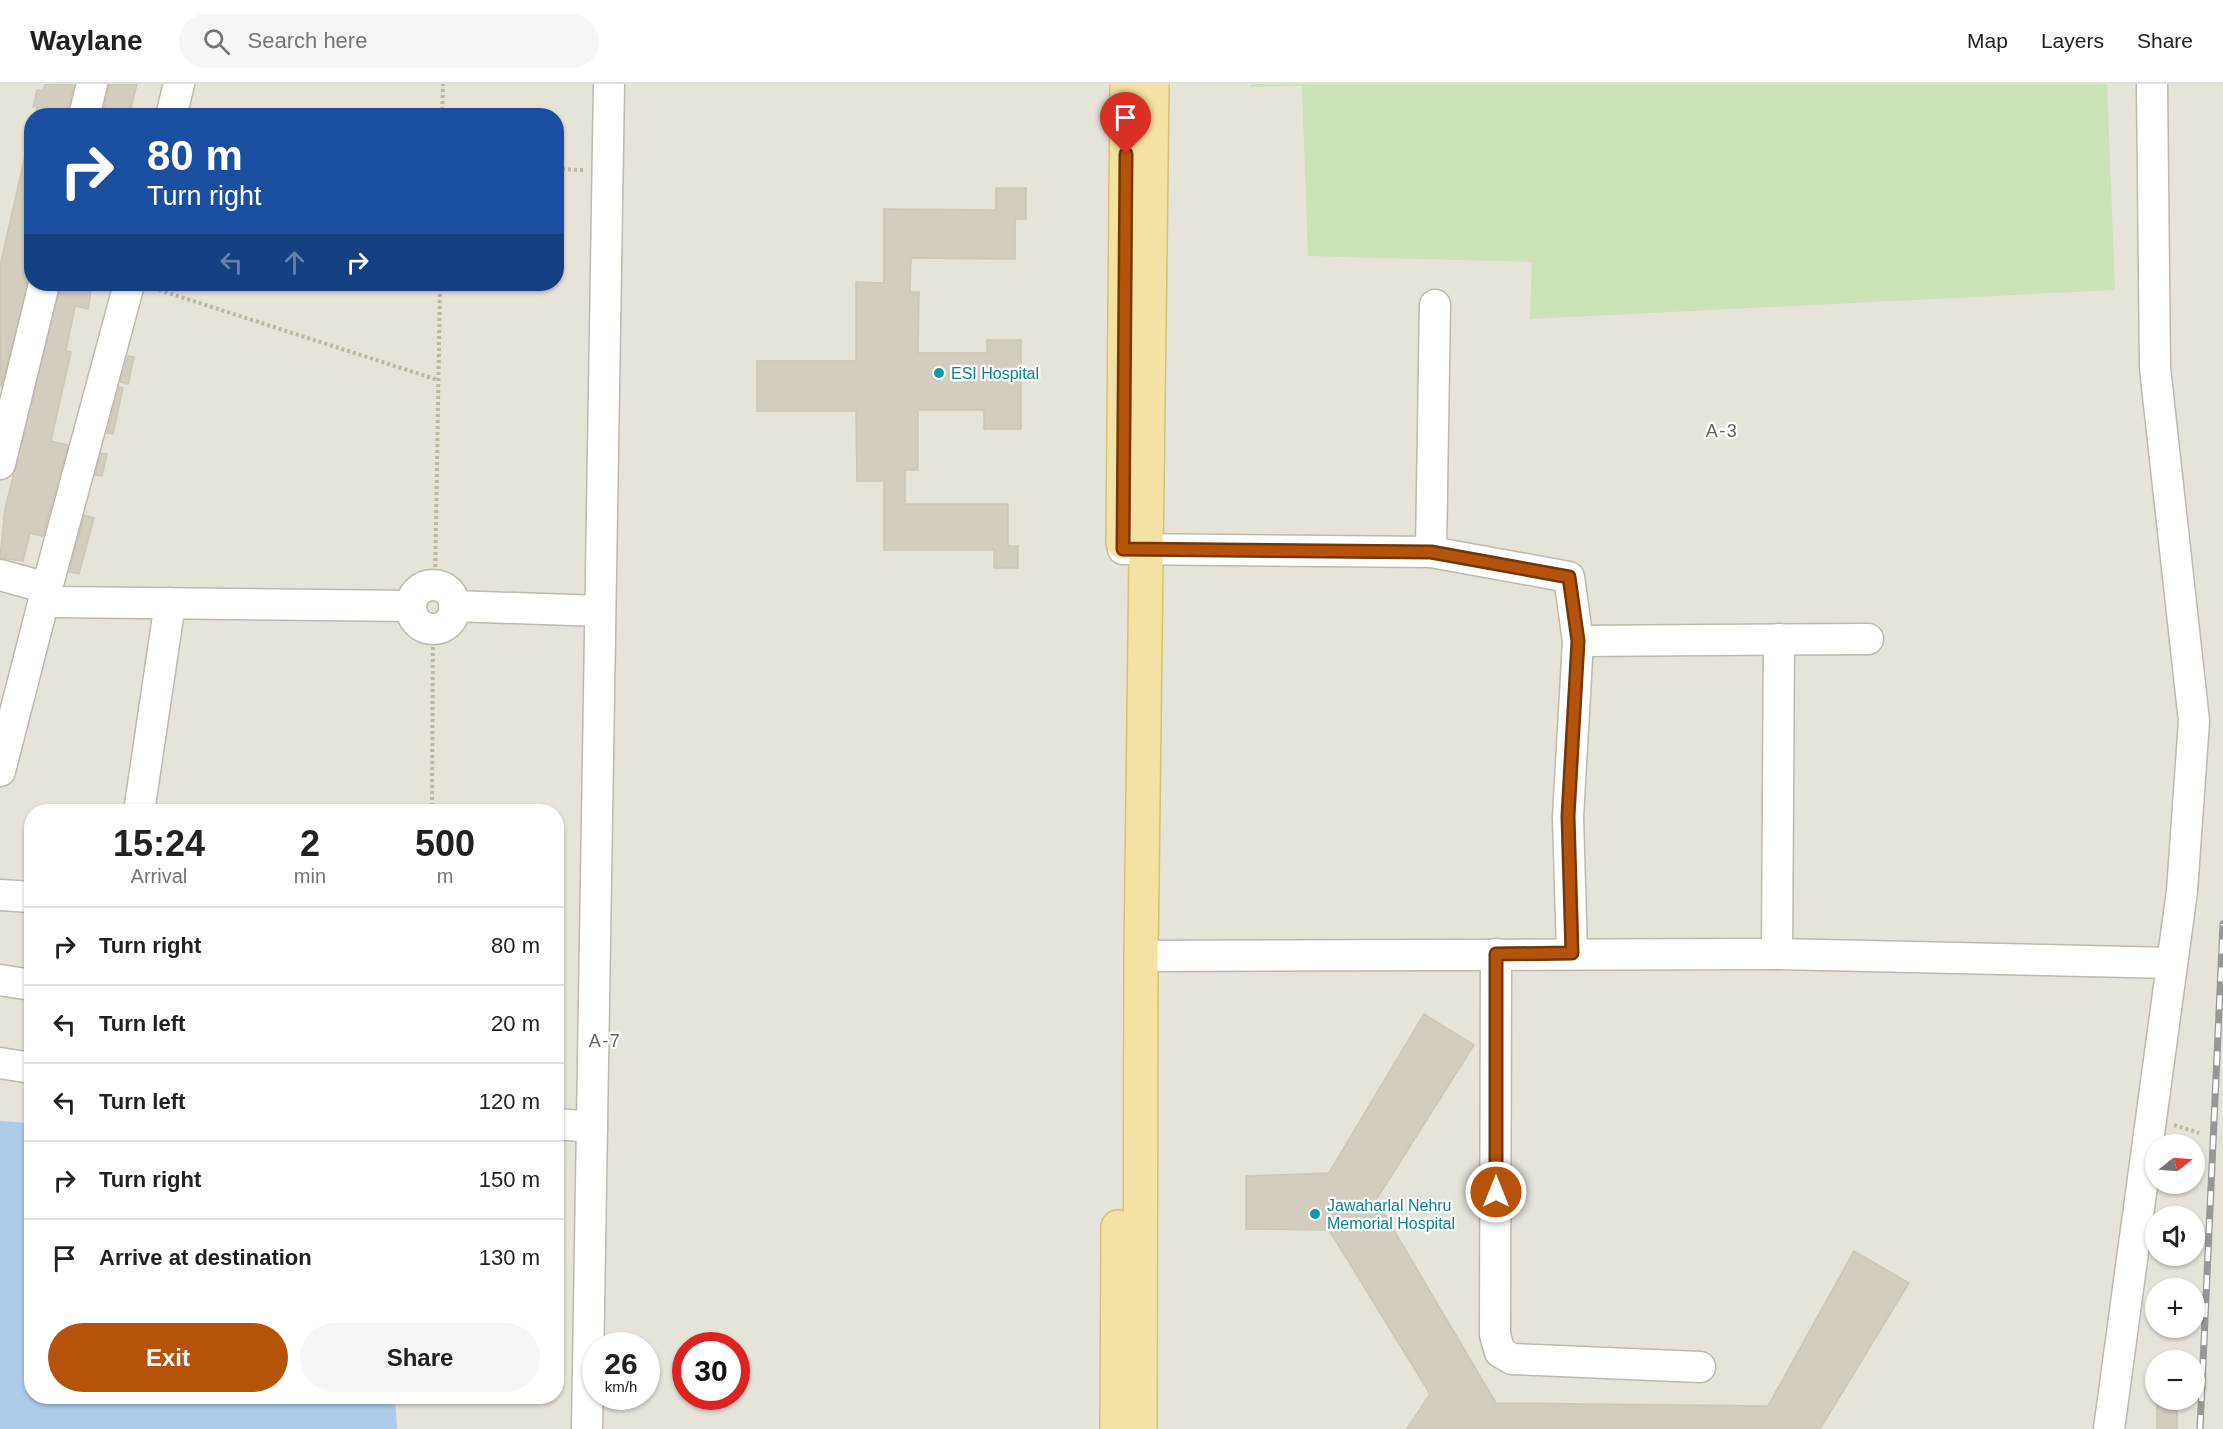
<!DOCTYPE html>
<html lang="en">
<head>
<meta charset="utf-8">
<style>
	:root { --surface:#fff; --page:#f6f6f6; --text:#202124; --muted:#757577; --line:#e0e0e0; --accent:#b45309 }
	body { margin:0; font-family:Helvetica,sans-serif; background:var(--page); color:var(--text); height:100vh; display:flex; flex-direction:column; font-size:22px; white-space:nowrap }
	* { box-sizing:border-box; margin:0 }
	p { font-size:20px; color:var(--muted) }
	.icon { flex:none; width:33px; height:33px; fill:none; stroke:currentColor; stroke-width:2; stroke-linecap:round; stroke-linejoin:round }
	.map { position:relative; flex:1; overflow:hidden }
	.drawer { position:absolute; left:24px; top:720px; width:540px; height:600px; display:flex; flex-direction:column; background:var(--surface); border-radius:24px; box-shadow:0 2px 4px #0004 }
	.drawer>* { flex:none }
	.banner { position:absolute; left:24px; top:24px; width:540px; height:183px; border-radius:24px; box-shadow:0 2px 4px #0004; background:#1a4fa0; color:#fff; overflow:hidden }
	.needle { width:39px; rotate:73deg }
	.tools { position:absolute; left:2145px; top:1050px; display:grid; gap:12px }
	.tools a { display:grid; place-items:center; width:60px; height:60px; border-radius:50%; background:var(--surface); box-shadow:0 2px 4px #0004; font-size:30px }
	.speed { position:absolute; left:582px; top:1248px; display:flex; gap:12px; font-size:30px; font-weight:700; text-align:center }
	.speed>* { display:grid; place-content:center; width:78px; height:78px; border-radius:50%; background:var(--surface); box-shadow:0 2px 4px #0004; line-height:1 }
	.speed small { font-size:15px; font-weight:400 }
	.speed .limit { border:9px solid #d22; background:#fff; color:#111 }
	.pin { position:absolute; display:grid; place-items:center; width:51px; height:51px; color:#fff; margin:-62px -26px; border-radius:50% 50% 50% 0; rotate:-45deg; box-shadow:0 0 6px #0007 }
	.pin .icon { rotate:45deg }
	.me { position:absolute; width:66px; margin:-33px; rotate:0deg; stroke-linejoin:round; filter:drop-shadow(0 0 4px #0008) }
	.turn { display:flex; align-items:center; gap:21px; height:126px; padding:0 24px; font-size:27px }
	.turn .icon { width:78px; height:78px; stroke-width:2.5 }
	.turn b { display:block; font-size:42px; line-height:51px }
	.lanes { display:flex; align-items:center; height:57px; padding:0 24px; background:#0003; justify-content:center; gap:30px; direction:ltr }
	.lanes .off { opacity:.35 }
	.eta { display:flex; justify-content:space-evenly; align-items:center; height:102px; text-align:center }
	.eta b { font-size:36px; font-weight:700; line-height:42px }
	.action { display:flex; gap:12px; margin-top:auto; padding:12px 24px }
	.action a { flex:1; height:69px; border-radius:36px; background:var(--accent); color:#fff; font-size:24px; font-weight:700; line-height:69px; text-align:center }
	.action a+a { background:var(--page); color:var(--text) }
	ul { padding:0; list-style:none }
	li { display:flex; align-items:center; gap:18px; height:78px; padding:0 24px; border-top:2px solid var(--line) }
	li div { flex:1 }
	li b { display:block; font-size:22px }
	li em { font-style:normal }
	header { display:flex; align-items:center; gap:36px; box-sizing:border-box; height:84px; padding:0 30px; background:var(--surface); border-bottom:2px solid var(--line) }
	header strong { font-size:28px }
	nav { display:flex; gap:33px; margin-inline-start:auto; font-size:21px }
	.search { width:420px; height:54px; background:var(--page); display:flex; align-items:center; gap:15px; box-sizing:border-box; padding:0 21px; border-radius:33px; color:var(--muted); font-size:22px }
	.map>svg:first-child { display:block }
</style>
</head>
<body>
<header>
<strong>Waylane</strong>
<div class="search"><svg class="icon" aria-label="search" viewBox="0 0 24 24"><circle cx="10" cy="10" r="6"/><path d="M15 15l6 6"/></svg>Search here</div>
<nav><a>Map</a><a>Layers</a><a>Share</a></nav>
</header>
<div class="map">
<svg width="2223" height="1345" viewBox="0 0 2223 1345">
	<rect width="100%" height="100%" fill="#f3f1ea"/>
	<path fill="#e6e3d9" fill-rule="evenodd" d="M 0,0 L 2223,0 L 2223,1345 L 0,1345 ZM 32,32 L 556,32 L 556,200 L 32,200 ZM 32,728 L 556,728 L 556,1312 L 32,1312 ZM 2156,1060 L 2194,1060 L 2194,1100 L 2156,1100 ZM 2156,1132 L 2194,1132 L 2194,1172 L 2156,1172 ZM 2156,1204 L 2194,1204 L 2194,1244 L 2156,1244 ZM 596,1262 L 646,1262 L 646,1312 L 596,1312 ZM 686,1262 L 736,1262 L 736,1312 L 686,1312 ZM 2156,1276 L 2194,1276 L 2194,1316 L 2156,1316 Z"/>
	<polygon fill="#cce2b7" points="1251,0 2107,0 2115,206 1530,235 1532,178 1308,172 1302,2 1251,3"/>
	<polygon fill="#adcce9" points="0,1037 31,1039 32,1312 395,1313 397,1345 0,1345"/>
	<g fill="#d3cdc0" stroke="#cdc6b4" stroke-width="1.5">
		<polygon points="45,0 74,1 67,32 35,32 37,23 33,23 37,6 43,7"/>
		<polygon points="109,0 137,0 129,32 102,32"/>
		<polygon points="25,72 32,73 32,187 1,303 0,182"/>
		<polygon points="996,104 1026,104 1026,135 1015,135 1015,175 911,174 910,208 919,208 918,269 987,269 987,256 1021,256 1021,345 984,345 984,326 918,326 918,386 905,386 905,420 1008,420 1008,462 1018,462 1018,484 994,484 994,466 884,466 884,397 857,397 856,327 757,327 757,277 856,277 856,198 884,199 884,125 996,126"/>
		<polygon points="61,200 89,200 87,207 91,208 88,225 75,222 66,267 71,268 51,357 68,361 43,452 30,449 23,477 0,474 5,425"/>
		<polygon points="128,272 134,273 128,300 120,298"/>
		<polygon points="119,303 123,304 113,350 107,349"/>
		<polygon points="101,369 107,370 102,392 95,391"/>
		<polygon points="84,431 94,434 79,490 69,488"/>
		<polygon points="1424,930 1474,961 1376,1116 1496,1319 1768,1322 1854,1167 1909,1199 1820,1345 1407,1345 1430,1310 1329,1146 1246,1145 1246,1092 1329,1089"/>
		<rect x="2157" y="1316" width="20" height="29"/>
	</g>
	<g fill="none" stroke-linecap="round" stroke-linejoin="round">
		<defs>
			<g id="minor">
				<polyline points="84,32 92,0"/>
				<polyline points="171,32 179,0"/>
				<polyline points="129,200 47,504 54,518 411,522"/>
				<polyline points="0,380 44,200"/>
				<polyline points="1123,465 1431,468 1569,493 1578,557 1568,733 1572,869"/>
				<polyline points="1431,468 1435,221"/>
				<polyline points="0,491 47,504 0,687"/>
				<circle cx="433" cy="523" r="22"/>
				<polyline points="454,522 600,527"/>
				<polyline points="1578,557 1868,555"/>
				<polyline points="139,728 170,519"/>
				<polyline points="0,811 32,813"/>
				<polyline points="1496,870 1495,1251 1500,1268 1512,1275 1700,1283"/>
				<polyline points="1777,870 1779,555"/>
				<polyline points="1141,872 1777,870 2172,879"/>
				<polyline points="0,896 32,901"/>
				<polyline points="0,979 32,984"/>
				<polyline points="556,1040 592,1043"/>
				<polyline points="587,1345 609,0"/>
				<polyline points="2109,1345 2182,807 2194,637 2155,284 2152,0"/>
			</g>
			<g id="major">
				<polyline points="1123,458 1127,0"/>
				<polyline points="1117,1345 1118,1143"/>
				<polyline points="1140,1345 1141,872 1152,0"/>
			</g>
		</defs>
		<use href="#minor" stroke="#beb9ad" stroke-width="33"/>
		<use href="#major" stroke="#d7c174" stroke-width="36"/>
		<g stroke="#beb6a0" stroke-width="4" stroke-dasharray="3 3" stroke-linecap="butt">
			<polyline points="442,32 443,0"/>
			<polyline points="556,85 583,86"/>
			<polyline points="153,204 438,296"/>
			<polyline points="435,501 440,200"/>
			<polyline points="432,728 433,544"/>
			<polyline points="2174,1041 2199,1049"/>
		</g>
		<use href="#minor" stroke="#fff" stroke-width="30"/>
		<use href="#major" stroke="#f3e2a3" stroke-width="33"/>
		<defs>
			<polyline id="rail" points="2200,1345 2223,840"/>
		</defs>
		<use href="#rail" stroke="#979797" stroke-width="7"/>
		<use href="#rail" stroke="#fff" stroke-width="4.5" stroke-dasharray="14" stroke-linecap="butt"/>
	</g>
	<g fill="none" stroke-linecap="round" stroke-linejoin="round">
		<defs>
			<polyline id="route" points="1126,70 1123,465 1431,468 1569,493 1578,557 1568,732 1572,869 1496,870 1496,1108"/>
		</defs>
		<use href="#route" stroke="#753606" stroke-width="15"/>
		<use href="#route" stroke="#b45309" stroke-width="10"/>
	</g>
	<g fill="#0f9aa8" stroke="#fff" stroke-width="2">
		<circle cx="939" cy="289" r="6"/>
		<circle cx="1315" cy="1130" r="6"/>
	</g>
	<g text-anchor="middle" stroke-width="4.5" stroke-linejoin="round" paint-order="stroke">
		<g font-size="16" fill="#0d838f" stroke="#fff" text-anchor="start">
			<text x="951" y="295">ESI Hospital</text>
			<text x="1327" y="1127">Jawaharlal Nehru<tspan x="1327" dy="18">Memorial Hospital</tspan></text>
		</g>
		<g font-size="18" letter-spacing="1.5" fill="#686051" stroke="#fff">
			<text x="1722" y="353">A-3</text>
			<text x="605" y="963">A-7</text>
		</g>
	</g>
</svg>
<div class="tools">
<a><svg class="needle" viewBox="-14 -14 28 28"><path d="M0-13l5 13h-10z" fill="#e53935"/><path d="M0 13l5-13h-10z" fill="#757577"/></svg></a>
<a><svg class="icon" aria-label="sound" viewBox="0 0 24 24"><path d="M4 9h4l5-4v14l-5-4H4zM17 9q2 3 0 6"/></svg></a>
<a>+</a>
<a>−</a>
</div>
<div class="speed"><div>26<small>km/h</small></div><div class="limit">30</div></div>
<div class="pin" style="left:1126px;top:70px;background:#d93025"><svg class="icon" aria-label="arrive" viewBox="0 0 24 24"><path d="M6 21V4h12l-3 4 3 4H6"/></svg></div>
<svg class="me" style="left:1496px;top:1108px" viewBox="-20 -20 40 40"><circle r="17" fill="#b45309" stroke="#fff" stroke-width="3"/><path d="M0-11L8 9 0 5-8 9z" fill="#fff"/></svg>
<div class="banner">
<div class="turn"><svg class="icon" aria-label="right" viewBox="0 0 24 24"><path d="M7 20v-9h11M14 6l5 5-5 5"/></svg><div><b>80 m</b>Turn right</div></div>
<div class="lanes"><svg class="icon off" aria-label="left" viewBox="0 0 24 24"><path d="M17 20v-9H6M10 6l-5 5 5 5"/></svg><svg class="icon off" aria-label="ahead" viewBox="0 0 24 24"><path d="M12 20V5M6 11l6-6 6 6"/></svg><svg class="icon" aria-label="right" viewBox="0 0 24 24"><path d="M7 20v-9h11M14 6l5 5-5 5"/></svg></div>
</div>
<section class="drawer">
<div class="eta">
<div><b>15:24</b><p>Arrival</p></div>
<div><b>2</b><p>min</p></div>
<div><b>500</b><p>m</p></div>
</div>
<ul>
<li><svg class="icon" aria-label="right" viewBox="0 0 24 24"><path d="M7 20v-9h11M14 6l5 5-5 5"/></svg><div><b>Turn right</b></div><em>80 m</em></li>
<li><svg class="icon" aria-label="left" viewBox="0 0 24 24"><path d="M17 20v-9H6M10 6l-5 5 5 5"/></svg><div><b>Turn left</b></div><em>20 m</em></li>
<li><svg class="icon" aria-label="left" viewBox="0 0 24 24"><path d="M17 20v-9H6M10 6l-5 5 5 5"/></svg><div><b>Turn left</b></div><em>120 m</em></li>
<li><svg class="icon" aria-label="right" viewBox="0 0 24 24"><path d="M7 20v-9h11M14 6l5 5-5 5"/></svg><div><b>Turn right</b></div><em>150 m</em></li>
<li><svg class="icon" aria-label="arrive" viewBox="0 0 24 24"><path d="M6 21V4h12l-3 4 3 4H6"/></svg><div><b>Arrive at destination</b></div><em>130 m</em></li>
</ul>
<div class="action"><a>Exit</a><a>Share</a></div>
</section>
</div>
</body>
</html>
